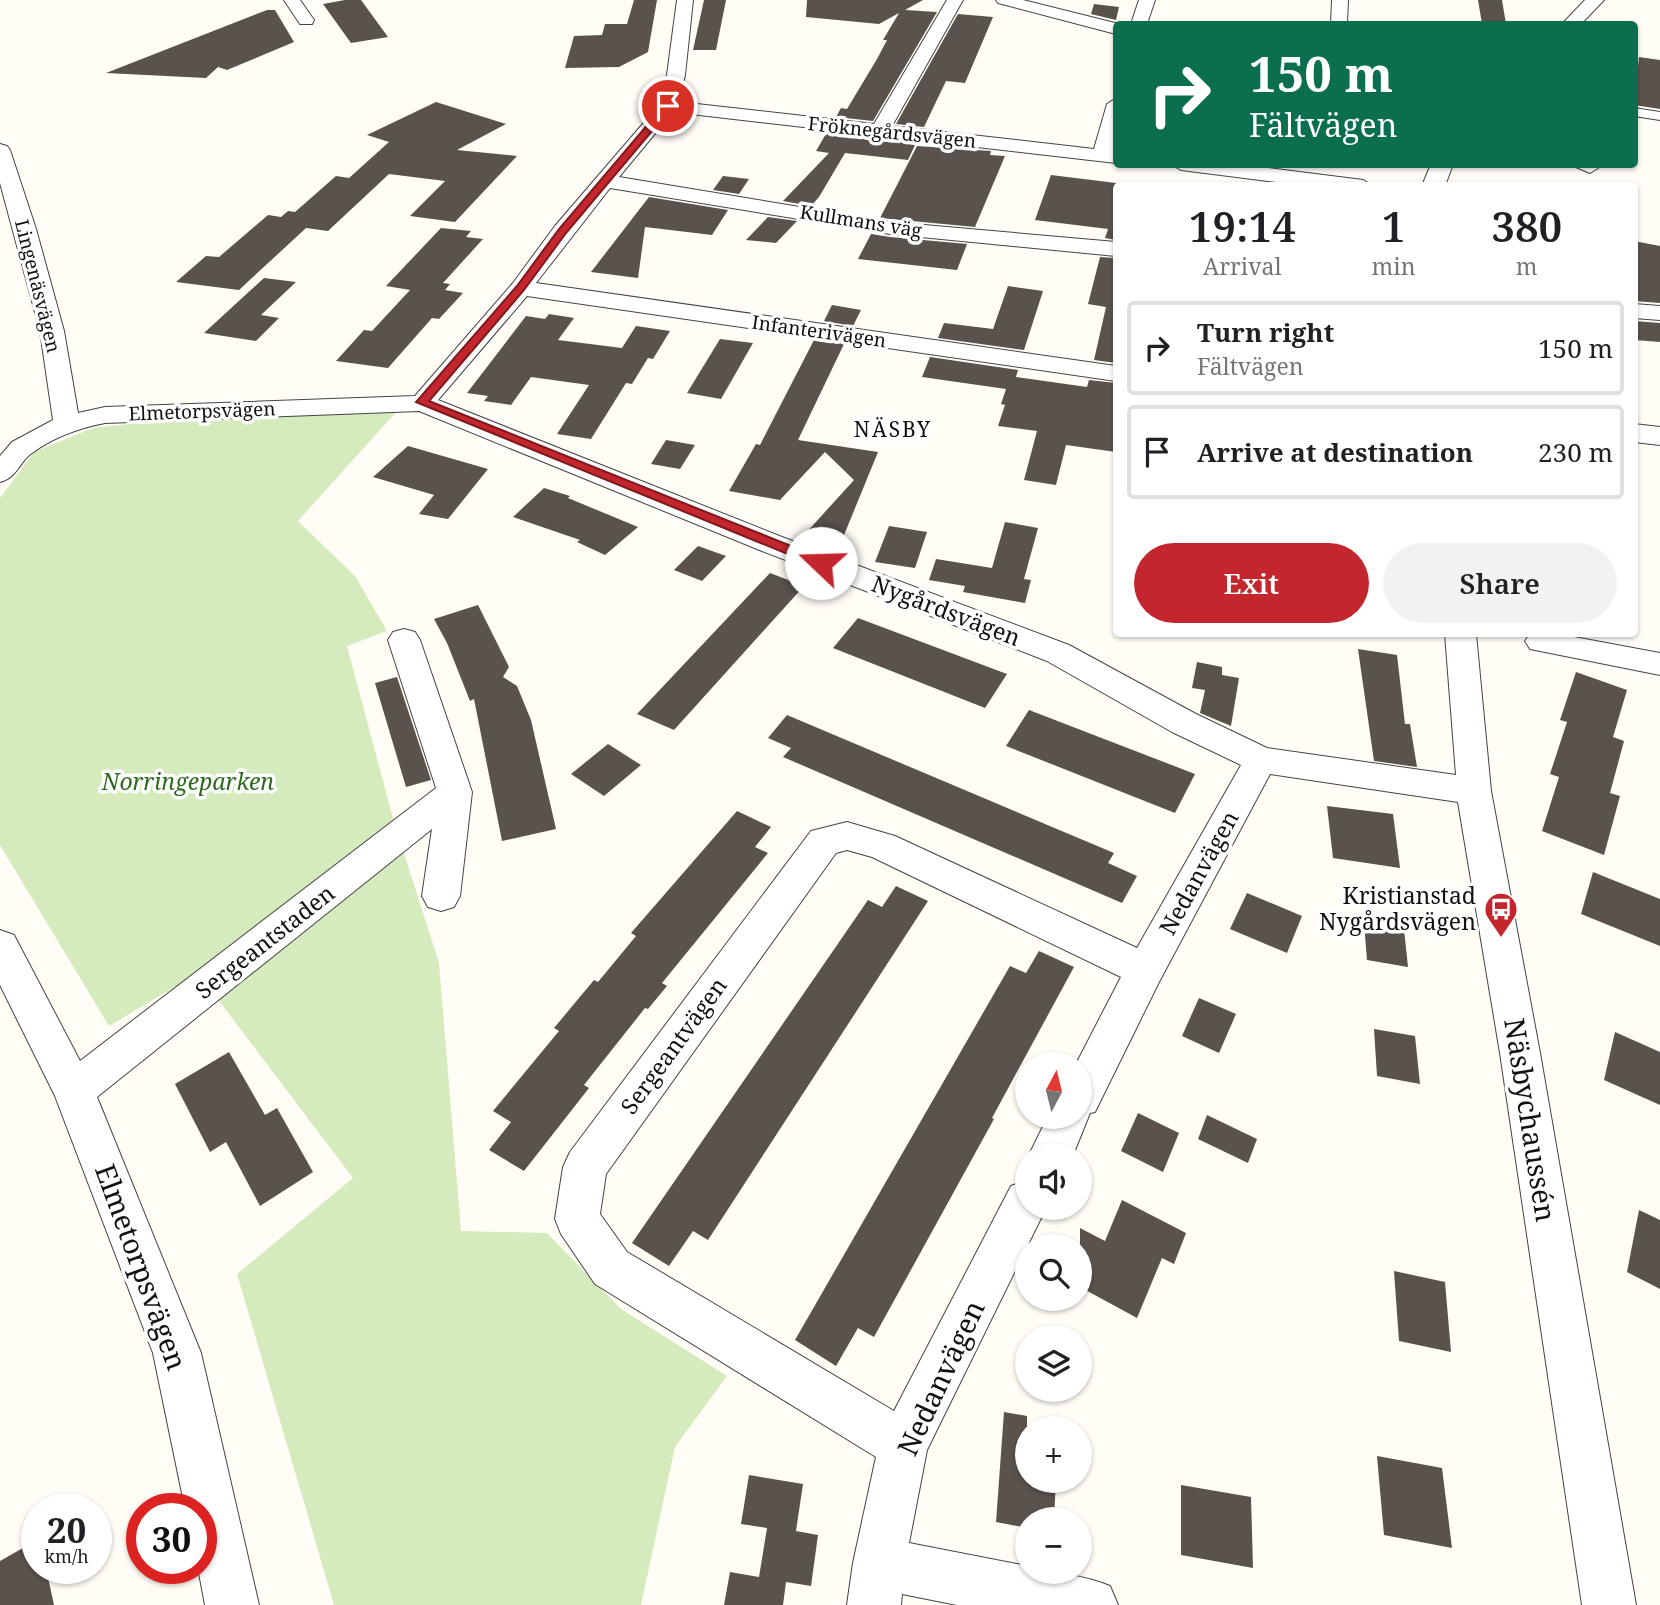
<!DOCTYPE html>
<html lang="en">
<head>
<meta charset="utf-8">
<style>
	:root { --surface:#fff; --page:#f2f2f2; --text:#202124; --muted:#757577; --line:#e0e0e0; --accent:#c4262e }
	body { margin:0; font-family:"Noto Serif",serif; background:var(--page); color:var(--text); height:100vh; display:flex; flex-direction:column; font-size:26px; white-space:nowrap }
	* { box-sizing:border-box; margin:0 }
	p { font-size:23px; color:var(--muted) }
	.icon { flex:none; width:38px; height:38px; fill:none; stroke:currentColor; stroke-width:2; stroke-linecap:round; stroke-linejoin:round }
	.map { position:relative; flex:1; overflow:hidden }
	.sheet { position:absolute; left:1113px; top:182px; width:525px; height:455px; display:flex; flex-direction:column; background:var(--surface); border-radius:7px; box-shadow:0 2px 5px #0004 }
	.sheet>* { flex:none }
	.banner { position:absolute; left:1113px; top:21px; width:525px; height:147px; border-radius:7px; box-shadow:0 2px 5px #0004; background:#0b6e4f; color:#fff; overflow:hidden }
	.needle { width:46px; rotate:7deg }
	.controls { position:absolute; left:1015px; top:1052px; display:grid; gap:14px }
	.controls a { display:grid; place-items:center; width:77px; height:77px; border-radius:50%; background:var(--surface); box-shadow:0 2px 5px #0004; font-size:35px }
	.speed { position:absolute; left:21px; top:1493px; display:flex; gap:14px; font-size:35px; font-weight:700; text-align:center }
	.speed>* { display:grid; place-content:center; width:91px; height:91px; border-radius:50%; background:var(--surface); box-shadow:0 2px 5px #0004; line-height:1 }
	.speed small { font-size:18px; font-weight:400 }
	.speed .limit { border:10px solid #d22; background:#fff; color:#111 }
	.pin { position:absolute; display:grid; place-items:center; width:60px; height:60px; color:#fff; margin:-30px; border:4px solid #fff; border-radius:50%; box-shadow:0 2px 7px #0007 }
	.me { position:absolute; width:77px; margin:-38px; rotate:291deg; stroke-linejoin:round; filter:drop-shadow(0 0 5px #0008) }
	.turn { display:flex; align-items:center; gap:24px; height:147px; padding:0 21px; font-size:32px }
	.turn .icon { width:91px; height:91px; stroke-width:2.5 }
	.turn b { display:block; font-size:49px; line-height:60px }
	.eta { display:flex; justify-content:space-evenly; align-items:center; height:119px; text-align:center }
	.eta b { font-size:42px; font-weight:600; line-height:49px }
	.button { display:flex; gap:14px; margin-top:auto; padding:14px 21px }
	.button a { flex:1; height:80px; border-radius:42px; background:var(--accent); color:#fff; font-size:28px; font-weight:600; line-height:80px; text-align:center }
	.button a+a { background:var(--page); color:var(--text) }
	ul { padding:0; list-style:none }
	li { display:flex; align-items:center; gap:21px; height:94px; margin:0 14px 10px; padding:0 7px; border:4px solid var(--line); border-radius:7px }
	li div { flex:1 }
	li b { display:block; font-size:26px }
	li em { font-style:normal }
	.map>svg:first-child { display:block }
</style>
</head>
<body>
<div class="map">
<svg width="1660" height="1605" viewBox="0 0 1660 1605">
	<rect width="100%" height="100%" fill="#fffdf5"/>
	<polygon fill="#d5ebbd" points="397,411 298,521 355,576 387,631 347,646 394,822 439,963 461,1231 547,1233 621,1309 727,1376 675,1447 641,1605 334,1605 237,1274 353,1178 198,973 109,1026 0,845 0,498 34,452 93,428 164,420"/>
	<g fill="#5a524d">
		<polygon points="345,0 361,0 388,37 351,43 323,4"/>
		<polygon points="634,0 657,0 648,52 619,67 565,68 574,36 602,35 605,24 627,24"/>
		<polygon points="704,0 726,0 716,50 693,50"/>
		<polygon points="807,0 923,0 905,10 937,12 873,121 836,117 841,108 847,109 877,59 887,40 883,40 899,13 879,24 806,17"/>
		<polygon points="1478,0 1502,0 1506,24 1482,24"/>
		<polygon points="1094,4 1119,7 1116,20 1091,14"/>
		<polygon points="267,10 275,10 294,42 227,70 218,67 206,78 106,73"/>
		<polygon points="958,14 993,17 965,83 946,81 924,127 896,124"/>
		<polygon points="1639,57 1660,60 1660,109 1634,105"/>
		<polygon points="436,102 506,124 457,150 517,156 455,222 410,216 445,181 389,174 328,231 306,228 239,290 176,282 206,256 219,257 268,215 281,217 288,211 295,212 336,176 349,178 389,142 367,135"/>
		<polygon points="827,132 916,143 908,160 845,153 819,197 811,206 783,201 829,153 816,151"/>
		<polygon points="917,146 991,151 990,155 1005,156 975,227 880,218"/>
		<polygon points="1051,175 1116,183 1116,240 1105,238 1108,229 1035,220"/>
		<polygon points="723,176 749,179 739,194 713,190"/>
		<polygon points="649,197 728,210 712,235 645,227 638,278 591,272"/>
		<polygon points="768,217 797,221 776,243 746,240"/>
		<polygon points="441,228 471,231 466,237 483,239 443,283 450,284 445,290 463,293 439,319 432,318 388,368 336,361 364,330 372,331 410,290 386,286"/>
		<polygon points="871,234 890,237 967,244 957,270 858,259"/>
		<polygon points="1634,241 1660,246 1660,303 1634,301"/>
		<polygon points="1100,257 1116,258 1116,363 1094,360 1106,307 1088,304"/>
		<polygon points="264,278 296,282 261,315 279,318 256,341 204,333"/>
		<polygon points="1008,286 1043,291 1024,350 938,338 944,323 993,329"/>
		<polygon points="832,305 861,310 853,326 824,321"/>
		<polygon points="549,314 574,318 558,340 622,348 636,326 670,331 653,359 648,358 632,384 626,383 591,439 557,434 589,385 531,377 511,405 484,401 488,396 467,393 526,316 545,319"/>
		<polygon points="1634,321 1660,323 1660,342 1634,340"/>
		<polygon points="720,339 753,343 721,399 687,393"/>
		<polygon points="814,340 844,344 798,440 878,452 842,540 805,534 854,480 825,452 780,500 729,491 756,444 760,445"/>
		<polygon points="930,357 1018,370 1016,377 1087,387 1089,380 1116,383 1116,452 1066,445 1056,485 1024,480 1037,431 998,426 1005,405 1001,404 1006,389 922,377"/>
		<polygon points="666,440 695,445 680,469 651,464"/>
		<polygon points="408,446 488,469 448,519 419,514 434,495 373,477"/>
		<polygon points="544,488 570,496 568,498 638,527 605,555 577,542 580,540 513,517"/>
		<polygon points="1005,522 1038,528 1024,579 1031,580 1025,603 963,592 965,586 929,580 936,559 992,568"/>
		<polygon points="889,526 927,532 915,568 875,562"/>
		<polygon points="698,546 726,556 702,581 674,570"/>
		<polygon points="770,573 804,586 674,730 637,714"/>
		<polygon points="478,605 509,667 503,677 517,686 531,720 556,829 502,841 474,699 470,701 447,643 434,619"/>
		<polygon points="858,618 1007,674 985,708 833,648"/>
		<polygon points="1358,649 1397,655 1405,724 1410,724 1417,767 1374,761"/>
		<polygon points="1197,662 1222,667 1222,675 1239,678 1231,726 1200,713 1205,690 1192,688"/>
		<polygon points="1576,672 1627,690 1613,737 1624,741 1610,793 1620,796 1604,855 1542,831 1559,777 1550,774 1567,722 1560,720"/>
		<polygon points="397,677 431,780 406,787 375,683"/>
		<polygon points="1029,710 1195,774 1175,813 1006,746"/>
		<polygon points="787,715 1114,853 1108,863 1137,876 1122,903 783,757 791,748 768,738"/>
		<polygon points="608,744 641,765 604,796 571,774"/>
		<polygon points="1327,806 1393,814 1400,868 1333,858"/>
		<polygon points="737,811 771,827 755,847 768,853 662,983 667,986 648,1009 645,1008 584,1085 589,1088 524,1171 489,1150 511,1122 493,1111 559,1031 554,1028 594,980 598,982 636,936 631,933"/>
		<polygon points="1593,872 1660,899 1660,946 1581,914"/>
		<polygon points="896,886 928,901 708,1240 693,1231 669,1266 632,1243 868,900 882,907"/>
		<polygon points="1247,893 1302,916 1287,953 1230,929"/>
		<polygon points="1364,923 1404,929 1408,967 1367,960"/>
		<polygon points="1039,951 1074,967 992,1118 994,1119 874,1337 858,1328 836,1366 795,1340 1010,966 1026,973"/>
		<polygon points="1199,998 1236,1014 1219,1053 1182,1036"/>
		<polygon points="1374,1029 1415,1036 1420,1084 1377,1076"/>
		<polygon points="1615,1032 1660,1052 1660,1105 1604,1080"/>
		<polygon points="229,1052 265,1115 277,1108 313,1172 260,1206 226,1142 210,1152 175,1084"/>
		<polygon points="1138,1113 1179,1133 1163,1172 1121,1151"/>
		<polygon points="1207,1115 1257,1139 1248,1163 1198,1139"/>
		<polygon points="1122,1200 1186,1233 1174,1264 1162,1258 1137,1318 1080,1287 1080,1228 1105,1241"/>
		<polygon points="1639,1210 1660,1220 1660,1289 1627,1272"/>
		<polygon points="1394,1271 1445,1282 1451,1352 1399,1341"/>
		<polygon points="1004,1412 1027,1416 1027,1480 1056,1480 1054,1519 1027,1519 1027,1528 996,1522"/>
		<polygon points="1377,1456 1442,1468 1452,1548 1384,1535"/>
		<polygon points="749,1475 803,1484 796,1531 818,1535 811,1586 786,1582 783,1605 724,1605 730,1572 759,1577 767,1528 741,1524"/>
		<polygon points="1181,1485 1251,1497 1253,1568 1181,1555"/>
		<polygon points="37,1540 37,1568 46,1568 54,1605 0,1605 0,1561"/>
	</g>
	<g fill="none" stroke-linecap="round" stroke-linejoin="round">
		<defs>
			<g id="pedestrian">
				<polygon points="1634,108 1660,112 1660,120 1634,116"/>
				<polygon points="1569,164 1598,164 1598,168 1590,173"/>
			</g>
			<g id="minor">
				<polygon points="284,0 300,0 314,20 312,24 300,24"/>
				<path d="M 677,0 L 693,0 L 685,75 L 679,102 L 874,124 L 947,0 L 963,0 L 892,126 L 1094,149 L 1107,104 L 1116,98 L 1116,138 L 1113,151 L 1116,151 L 1116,163 L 673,112 L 619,177 L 890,222 L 1116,242 L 1116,256 L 890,234 L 610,188 L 536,283 L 1116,366 L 1116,381 L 527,296 L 438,400 L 782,537 L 1069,645 L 1196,714 L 1267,748 L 1456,775 L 1445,634 L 1476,634 L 1491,791 L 1540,1053 L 1636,1605 L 1582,1605 L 1500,1053 L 1458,802 L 1270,774 L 1159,982 L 1095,1112 L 1090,1113 L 1073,1155 L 1029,1155 L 1048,1116 L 1080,1116 L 1080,1064 L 1076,1064 L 1121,977 L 872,857 L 847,850 L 836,853 L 606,1174 L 600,1214 L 627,1252 L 894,1411 L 1011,1186 L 1027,1180 L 1027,1208 L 1046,1208 L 927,1450 L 909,1543 L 1027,1566 L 1027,1572 C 1057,1572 1083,1575 1110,1586 L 1118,1605 L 957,1605 L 902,1594 L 901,1605 L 847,1605 L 853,1563 L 876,1457 L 595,1284 L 561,1234 L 555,1219 L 563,1167 L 570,1152 L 811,831 L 847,822 L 895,836 L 1137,948 L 1241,765 L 1172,732 L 1047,661 L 762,551 L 419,411 L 105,423 C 79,428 54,437 32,453 C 19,462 17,478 0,482 L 0,456 L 12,442 L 53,420 L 40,331 L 0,183 L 0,144 L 7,146 L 10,150 L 36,229 L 64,331 L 78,413 L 105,407 L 415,396 L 513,283 L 555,226 L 659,105 L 667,75 Z"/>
				<polygon points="996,0 1023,0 1119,24 1116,34 998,3"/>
				<polygon points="1139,0 1155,0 1147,24 1131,24"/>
				<polygon points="1332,0 1348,0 1347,24 1331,24"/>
				<polygon points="1171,164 1236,164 1363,180 1373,186 1308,186 1181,170"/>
				<polygon points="1634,304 1660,306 1660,320 1634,318"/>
				<polygon points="404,629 415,632 420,640 472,792 460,896 454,907 441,911 428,907 422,896 432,829 97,1097 201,1353 259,1605 205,1605 198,1568 201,1568 201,1508 185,1508 153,1353 55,1096 0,985 0,930 14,935 80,1061 436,788 388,640 393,632"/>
				<polygon points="1530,634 1558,634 1660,653 1660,675 1530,649 1525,641"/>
			</g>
			<g id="tertiary">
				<polygon points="1585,0 1604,0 1581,24 1562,24"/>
				<polygon points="1431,164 1453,164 1445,186 1422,186"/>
				<polygon points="1634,424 1660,427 1660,445 1634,442"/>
			</g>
		</defs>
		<use href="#pedestrian" stroke="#444" stroke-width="2"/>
		<use href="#minor" stroke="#444" stroke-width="2"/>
		<use href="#tertiary" stroke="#444" stroke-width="2"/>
		<use href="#pedestrian" fill="#fff" fill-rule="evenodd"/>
		<use href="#minor" fill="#fff" fill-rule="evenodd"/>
		<use href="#tertiary" fill="#fff" fill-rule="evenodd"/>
	</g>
	<polygon fill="#c4262e" stroke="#7f191e" stroke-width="2" points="665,104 673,106 566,233 524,290 429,401 826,560 826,566 817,566 416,402 517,286 559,229"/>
	<defs>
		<symbol id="bus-pin" viewBox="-11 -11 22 30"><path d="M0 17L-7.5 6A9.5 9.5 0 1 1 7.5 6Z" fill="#c4262e" stroke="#fff"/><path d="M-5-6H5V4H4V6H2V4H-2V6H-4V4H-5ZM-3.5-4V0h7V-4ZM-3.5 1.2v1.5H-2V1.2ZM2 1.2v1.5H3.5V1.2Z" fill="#fff"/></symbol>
	</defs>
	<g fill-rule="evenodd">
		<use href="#bus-pin" x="1482" y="890" width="38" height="52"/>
	</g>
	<g text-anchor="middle" stroke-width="7" stroke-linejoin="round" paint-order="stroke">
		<g font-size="19" fill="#111" stroke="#fff">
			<text transform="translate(892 132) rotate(6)" y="7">Fröknegårdsvägen</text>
			<text transform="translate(861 221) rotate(9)" y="7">Kullmans väg</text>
			<text transform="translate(38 286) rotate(76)" y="7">Lingenäsvägen</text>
			<text transform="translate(819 331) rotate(8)" y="7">Infanterivägen</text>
			<text transform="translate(202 411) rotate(-2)" y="7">Elmetorpsvägen</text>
		</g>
		<g font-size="21" letter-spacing="2" fill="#111" stroke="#fff">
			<text x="893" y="437">NÄSBY</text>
		</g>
		<g font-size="23" fill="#111" stroke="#fff">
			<text transform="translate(946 611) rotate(21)" y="8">Nygårdsvägen</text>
			<text transform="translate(1199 873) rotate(-61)" y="8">Nedanvägen</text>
			<text transform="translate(265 942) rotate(-38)" y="8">Sergeantstaden</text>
			<text transform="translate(674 1046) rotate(-54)" y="8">Sergeantvägen</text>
		</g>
		<g font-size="23" font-style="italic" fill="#2f6b1f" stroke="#fff">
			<text x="188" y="790">Norringeparken</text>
		</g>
		<g font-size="23" fill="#111" stroke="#fff" text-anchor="end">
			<text x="1476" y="904">Kristianstad<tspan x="1476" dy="26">Nygårdsvägen</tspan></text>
		</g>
		<g font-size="28" fill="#111" stroke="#fff">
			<text transform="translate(1530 1120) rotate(81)" y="10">Näsbychaussén</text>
			<text transform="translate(141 1267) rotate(70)" y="10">Elmetorpsvägen</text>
			<text transform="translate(941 1378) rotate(-65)" y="10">Nedanvägen</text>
		</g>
	</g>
</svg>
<div class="controls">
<a><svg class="needle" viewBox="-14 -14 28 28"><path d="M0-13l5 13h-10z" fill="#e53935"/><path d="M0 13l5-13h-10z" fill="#757577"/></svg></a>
<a><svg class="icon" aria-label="sound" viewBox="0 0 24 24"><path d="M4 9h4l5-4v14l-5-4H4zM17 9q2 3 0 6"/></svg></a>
<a><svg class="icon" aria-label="search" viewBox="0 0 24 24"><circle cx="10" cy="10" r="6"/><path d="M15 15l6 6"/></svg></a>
<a><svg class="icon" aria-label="layers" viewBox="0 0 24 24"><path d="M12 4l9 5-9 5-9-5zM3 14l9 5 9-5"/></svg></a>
<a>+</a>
<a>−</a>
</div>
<div class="speed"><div>20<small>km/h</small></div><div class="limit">30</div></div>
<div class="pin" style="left:668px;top:106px;background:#d93025"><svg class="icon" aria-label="arrive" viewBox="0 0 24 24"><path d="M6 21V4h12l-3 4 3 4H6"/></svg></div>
<svg class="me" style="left:821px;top:563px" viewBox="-20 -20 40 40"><circle r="19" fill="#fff"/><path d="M0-13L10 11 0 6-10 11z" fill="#c4262e"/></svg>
<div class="banner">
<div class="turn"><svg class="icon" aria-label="right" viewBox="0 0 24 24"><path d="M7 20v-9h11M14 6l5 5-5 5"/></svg><div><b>150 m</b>Fältvägen</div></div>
</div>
<section class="sheet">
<div class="eta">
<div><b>19:14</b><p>Arrival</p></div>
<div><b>1</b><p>min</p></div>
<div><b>380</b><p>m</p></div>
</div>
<ul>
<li><svg class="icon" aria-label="right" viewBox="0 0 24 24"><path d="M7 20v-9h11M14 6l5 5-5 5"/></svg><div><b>Turn right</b><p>Fältvägen</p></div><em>150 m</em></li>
<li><svg class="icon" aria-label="arrive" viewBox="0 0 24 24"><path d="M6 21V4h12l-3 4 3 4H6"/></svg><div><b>Arrive at destination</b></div><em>230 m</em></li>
</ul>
<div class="button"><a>Exit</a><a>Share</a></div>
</section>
</div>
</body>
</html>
